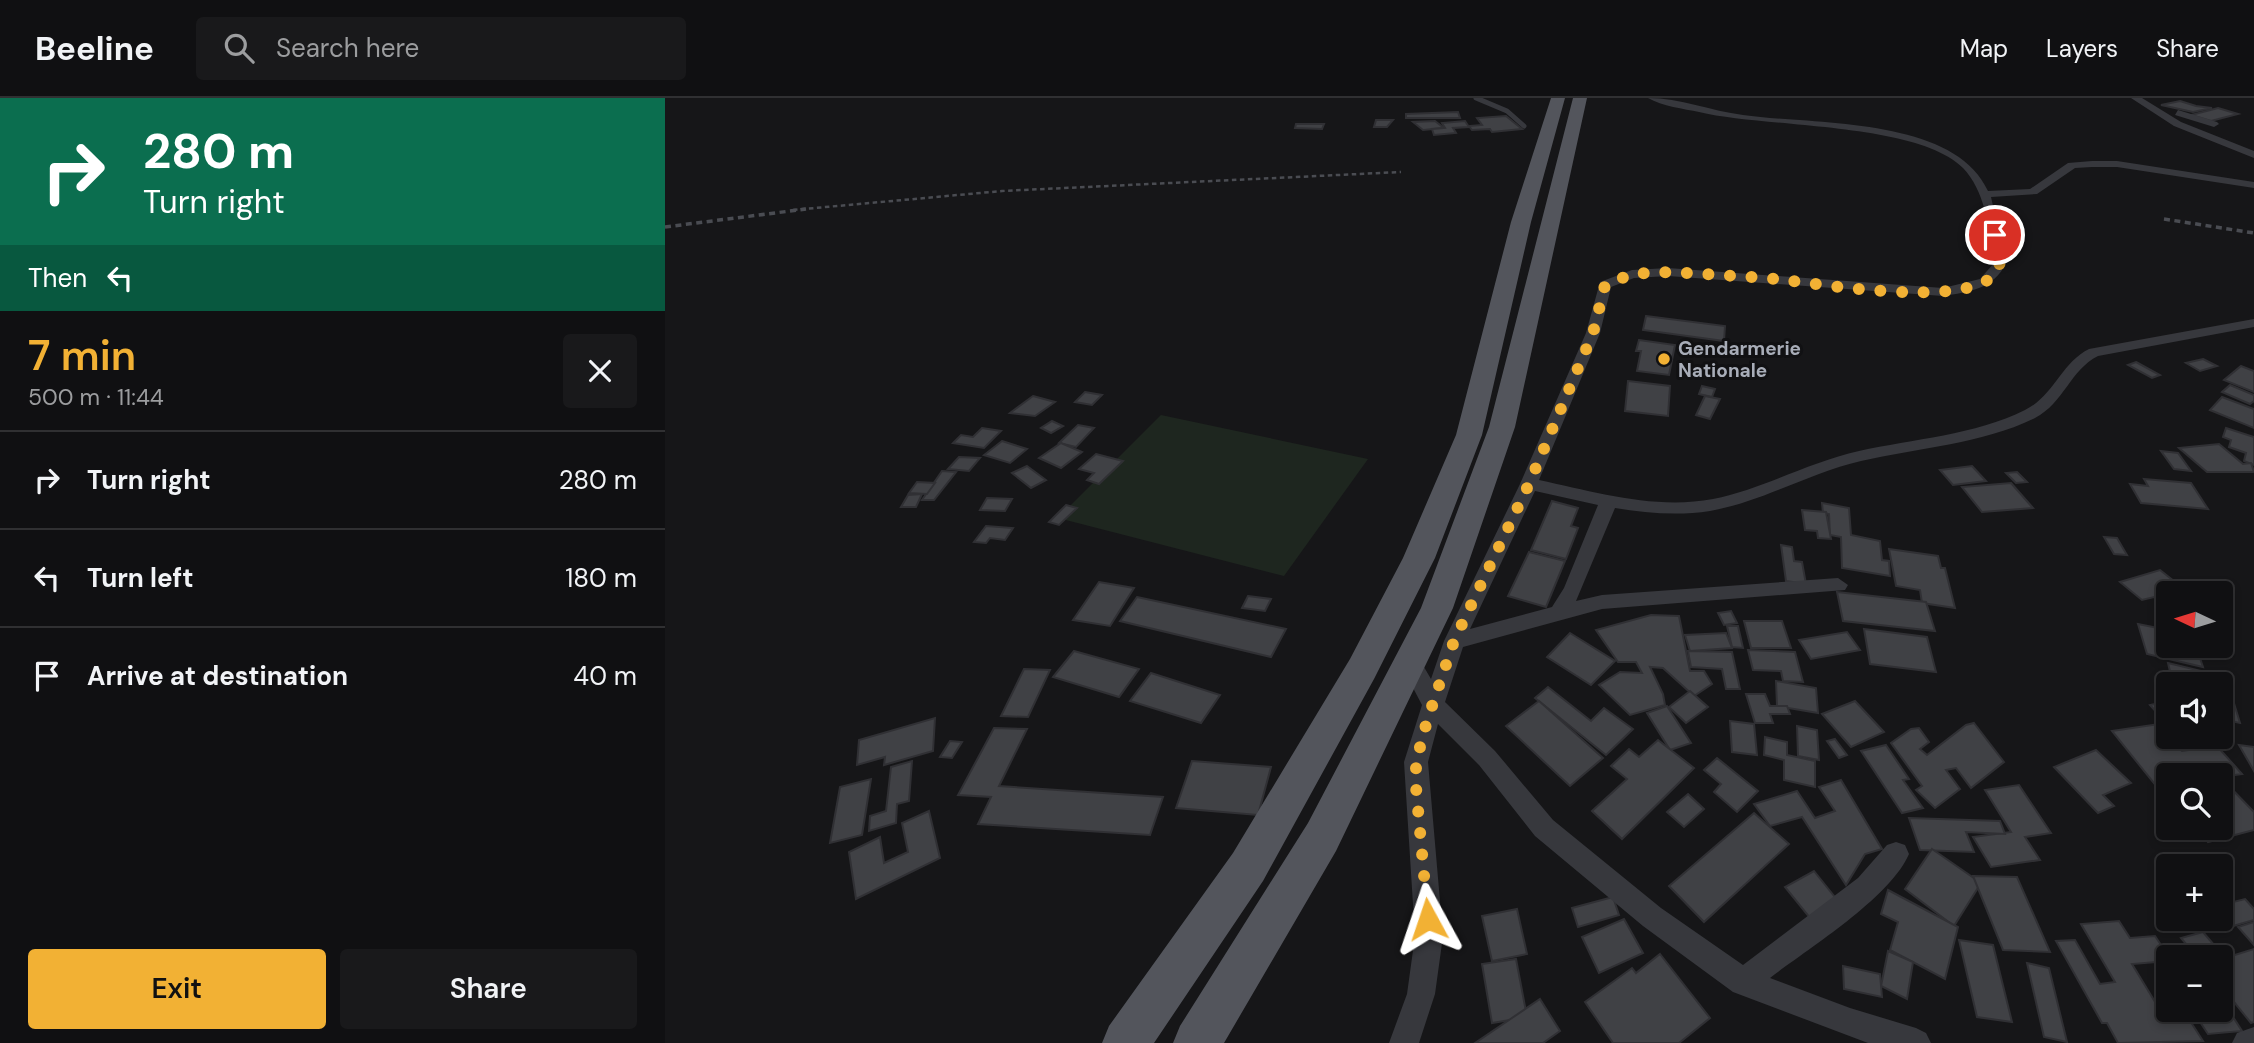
<!DOCTYPE html>
<html lang="en">
<head>
<meta charset="utf-8">
<style>
	:root { --surface:#101012; --page:#19191b; --text:#f1f3f6; --muted:#9c9d9f; --line:#303032; --accent:#f2b134 }
	body { margin:0; font-family:"DM Sans",sans-serif; background:var(--page); color:var(--text); height:100vh; display:flex; flex-direction:column; font-size:26px; white-space:nowrap }
	* { box-sizing:border-box; margin:0 }
	p { font-size:23px; color:var(--muted) }
	.icon { flex:none; width:38px; height:38px; fill:none; stroke:currentColor; stroke-width:2; stroke-linecap:round; stroke-linejoin:round }
	.map { position:relative; flex:1; overflow:hidden }
	.sheet { display:flex; flex-direction:column; background:var(--surface); width:665px }
	.sheet>* { flex:none }
	.guide { background:#0b6e4f; color:#fff; overflow:hidden }
	.needle { width:46px; rotate:274deg }
	.controls { position:absolute; left:1491px; top:483px; display:grid; gap:14px }
	.controls a { display:grid; place-items:center; width:77px; height:77px; border-radius:7px; background:var(--surface); box-shadow:0 4px 10px #0003,0 0 0 2px var(--line); font-size:35px }
	.pin { position:absolute; display:grid; place-items:center; width:60px; height:60px; color:#fff; margin:-30px; border:4px solid #fff; border-radius:50%; box-shadow:0 2px 7px #0007 }
	.me { position:absolute; width:77px; margin:-38px; rotate:355deg; stroke-linejoin:round; filter:drop-shadow(0 0 5px #0008) }
	.turn { display:flex; align-items:center; gap:24px; height:147px; padding:0 28px; font-size:32px }
	.turn .icon { width:91px; height:91px; stroke-width:2.5 }
	.turn b { display:block; font-size:49px; line-height:60px }
	.then { display:flex; align-items:center; height:66px; padding:0 28px; background:#0003; gap:14px; font-size:26px }
	.round { display:grid; place-items:center; flex:none; width:74px; height:74px; border-radius:7px; background:var(--page) }
	.summary { display:flex; align-items:center; justify-content:space-between; height:119px; padding:0 28px }
	h1 { font-size:42px; font-weight:600; line-height:52px; color:var(--accent) }
	.button { display:flex; gap:14px; margin-top:auto; padding:14px 28px }
	.button a { flex:1; height:80px; border-radius:7px; background:var(--accent); color:#111; font-size:28px; font-weight:600; line-height:80px; text-align:center }
	.button a+a { background:var(--page); color:var(--text) }
	ul { padding:0; list-style:none }
	li { display:flex; align-items:center; gap:21px; height:98px; padding:0 28px; border-top:2px solid var(--line) }
	li div { flex:1 }
	li b { display:block; font-size:26px }
	li em { font-style:normal }
	header { display:flex; align-items:center; gap:42px; box-sizing:border-box; height:98px; padding:0 35px; background:var(--surface); border-bottom:2px solid var(--line) }
	header strong { font-size:33px }
	nav { display:flex; gap:38px; margin-inline-start:auto; font-size:24px }
	.search { width:490px; height:63px; background:var(--page); display:flex; align-items:center; gap:18px; box-sizing:border-box; padding:0 24px; border-radius:7px; color:var(--muted); font-size:26px }
	main { display:flex; flex:1; min-height:0 }
	.map>svg:first-child { display:block }
</style>
</head>
<body>
<header>
<strong>Beeline</strong>
<div class="search"><svg class="icon" aria-label="search" viewBox="0 0 24 24"><circle cx="10" cy="10" r="6"/><path d="M15 15l6 6"/></svg>Search here</div>
<nav><a>Map</a><a>Layers</a><a>Share</a></nav>
</header>
<main>
<section class="sheet">
<div class="guide">
<div class="turn"><svg class="icon" aria-label="right" viewBox="0 0 24 24"><path d="M7 20v-9h11M14 6l5 5-5 5"/></svg><div><b>280 m</b>Turn right</div></div>
<div class="then">Then<svg class="icon" aria-label="left" viewBox="0 0 24 24"><path d="M17 20v-9H6M10 6l-5 5 5 5"/></svg></div>
</div>
<div class="summary"><div><h1>7 min</h1><p>500 m · 11:44</p></div><a class="round"><svg class="icon" aria-label="close" viewBox="0 0 24 24"><path d="M6 6l12 12M18 6L6 18"/></svg></a></div>
<ul>
<li><svg class="icon" aria-label="right" viewBox="0 0 24 24"><path d="M7 20v-9h11M14 6l5 5-5 5"/></svg><div><b>Turn right</b></div><em>280 m</em></li>
<li><svg class="icon" aria-label="left" viewBox="0 0 24 24"><path d="M17 20v-9H6M10 6l-5 5 5 5"/></svg><div><b>Turn left</b></div><em>180 m</em></li>
<li><svg class="icon" aria-label="arrive" viewBox="0 0 24 24"><path d="M6 21V4h12l-3 4 3 4H6"/></svg><div><b>Arrive at destination</b></div><em>40 m</em></li>
</ul>
<div class="button"><a>Exit</a><a>Share</a></div>
</section>
<div class="map">
<svg width="1589" height="945" viewBox="0 0 1589 945">
	<rect width="100%" height="100%" fill="#161618"/>
	<polygon fill="#1e261f" points="496,317 703,361 619,478 393,420"/>
	<g fill="#404145" stroke="#303034" stroke-width="2">
		<polygon points="1515,3 1531,8 1547,10 1528,14 1496,7"/>
		<polygon points="1553,10 1573,16 1546,23 1526,17"/>
		<polygon points="793,14 795,20 741,20 741,16"/>
		<polygon points="841,18 857,31 827,34 825,31 807,32 804,28 817,27 812,20"/>
		<polygon points="711,22 728,22 722,29 709,29"/>
		<polygon points="770,23 779,30 758,32 748,24"/>
		<polygon points="800,23 804,29 788,30 791,35 769,37 767,31 780,30 777,25"/>
		<polygon points="631,26 659,26 657,31 630,30"/>
		<polygon points="981,218 1060,228 1059,243 978,232"/>
		<polygon points="974,242 1010,247 1004,277 972,273 976,253 971,253"/>
		<polygon points="1538,261 1552,268 1535,273 1521,265"/>
		<polygon points="1471,264 1495,277 1487,280 1463,267"/>
		<polygon points="1044,267 1062,271 1058,280 1039,275"/>
		<polygon points="1576,268 1589,273 1589,294 1559,282"/>
		<polygon points="963,283 1005,288 1003,318 960,313"/>
		<polygon points="1565,287 1589,297 1589,303 1585,306 1557,294"/>
		<polygon points="1037,288 1050,291 1047,299 1034,296"/>
		<polygon points="420,294 437,297 427,307 410,304"/>
		<polygon points="368,298 390,304 370,318 345,315"/>
		<polygon points="1040,298 1055,301 1045,321 1031,317"/>
		<polygon points="1557,299 1589,311 1589,330 1545,312"/>
		<polygon points="387,323 398,328 386,335 376,330"/>
		<polygon points="413,327 429,330 411,349 394,345"/>
		<polygon points="317,330 336,333 319,350 288,345 296,337 308,339"/>
		<polygon points="1561,330 1589,339 1589,367 1579,363 1581,355 1564,349 1566,342 1558,339"/>
		<polygon points="337,343 362,351 345,365 319,357"/>
		<polygon points="396,345 417,354 396,370 374,360"/>
		<polygon points="1554,346 1578,366 1586,365 1589,374 1542,374 1514,350"/>
		<polygon points="1496,353 1513,355 1526,373 1509,371"/>
		<polygon points="431,356 458,363 434,386 422,382 429,375 414,371"/>
		<polygon points="294,359 315,360 304,373 283,371"/>
		<polygon points="362,368 381,382 366,390 347,375"/>
		<polygon points="1307,368 1321,383 1288,387 1275,372"/>
		<polygon points="277,373 291,374 269,402 257,402"/>
		<polygon points="1352,374 1362,384 1351,385 1341,375"/>
		<polygon points="1479,381 1526,385 1543,411 1476,405 1465,386 1483,388"/>
		<polygon points="252,384 270,385 262,396 244,395"/>
		<polygon points="1346,385 1368,410 1317,414 1297,389"/>
		<polygon points="257,396 251,409 236,409 243,397"/>
		<polygon points="322,400 347,401 340,413 315,412"/>
		<polygon points="887,403 913,410 906,428 913,430 901,461 866,452"/>
		<polygon points="1157,405 1184,410 1186,437 1215,443 1217,462 1224,463 1225,478 1177,470 1176,439 1165,437 1164,416 1158,415"/>
		<polygon points="401,407 412,410 394,427 384,424"/>
		<polygon points="1137,412 1161,414 1166,441 1153,440 1152,433 1140,432"/>
		<polygon points="321,428 348,430 340,442 325,440 321,445 309,444"/>
		<polygon points="1439,439 1452,440 1462,457 1449,456"/>
		<polygon points="1116,447 1127,449 1129,463 1137,464 1141,486 1121,483"/>
		<polygon points="1224,451 1273,458 1276,470 1280,470 1290,510 1257,505 1255,492 1231,488"/>
		<polygon points="864,454 900,463 881,509 843,498"/>
		<polygon points="1495,472 1524,495 1503,495 1503,510 1489,499 1477,502 1455,484"/>
		<polygon points="434,484 469,490 445,528 408,522"/>
		<polygon points="1172,494 1261,504 1270,533 1178,523"/>
		<polygon points="583,498 606,501 600,513 577,510"/>
		<polygon points="472,499 621,531 606,559 455,523"/>
		<polygon points="1066,513 1072,525 1059,527 1053,515"/>
		<polygon points="986,517 1014,518 1025,573 1039,573 1047,586 1029,598 998,570 985,569 998,596 1000,607 965,617 934,587 955,574 977,575 971,564 953,564 931,532"/>
		<polygon points="1079,523 1117,523 1126,550 1086,550"/>
		<polygon points="1473,526 1503,532 1503,548 1531,548 1538,569 1482,556"/>
		<polygon points="1062,528 1073,528 1078,550 1067,549"/>
		<polygon points="1199,531 1262,539 1271,574 1205,566"/>
		<polygon points="1182,534 1195,552 1146,561 1134,542"/>
		<polygon points="905,535 950,563 926,587 882,559"/>
		<polygon points="1061,535 1067,550 1025,553 1020,537"/>
		<polygon points="1083,552 1130,554 1138,584 1118,583 1116,573 1088,572"/>
		<polygon points="409,553 474,571 454,599 388,579"/>
		<polygon points="1023,553 1067,554 1075,591 1061,591 1057,571 1026,569"/>
		<polygon points="1503,565 1561,579 1575,625 1556,621 1556,586 1508,586"/>
		<polygon points="359,571 385,572 363,619 336,618"/>
		<polygon points="486,575 555,597 536,625 465,603"/>
		<polygon points="1111,583 1151,590 1153,615 1112,608"/>
		<polygon points="883,589 926,623 939,610 968,631 941,657 870,600"/>
		<polygon points="1025,593 1043,609 1021,625 1004,609"/>
		<polygon points="1081,596 1100,596 1105,608 1122,608 1125,616 1105,616 1108,625 1090,625"/>
		<polygon points="874,603 938,660 905,688 841,628"/>
		<polygon points="1190,603 1219,634 1186,649 1157,616"/>
		<polygon points="1503,603 1503,627 1485,607"/>
		<polygon points="1002,608 1026,645 1005,652 982,615"/>
		<polygon points="270,620 268,653 219,667 220,659 192,667 194,642"/>
		<polygon points="1065,623 1089,626 1092,657 1067,654"/>
		<polygon points="1309,625 1339,664 1306,690 1291,670 1281,672 1295,691 1270,710 1251,692 1257,688 1226,645 1246,631 1254,630 1264,644 1255,651 1262,657 1301,627"/>
		<polygon points="1494,626 1517,653 1552,648 1577,676 1556,679 1503,677 1503,687 1492,689 1447,633"/>
		<polygon points="1132,628 1152,632 1154,662 1133,658"/>
		<polygon points="329,630 362,631 334,688 498,699 485,737 313,726 326,699 293,697"/>
		<polygon points="1100,639 1122,644 1122,657 1150,663 1150,689 1119,682 1119,662 1099,657"/>
		<polygon points="1170,641 1182,657 1174,660 1162,643"/>
		<polygon points="993,642 1029,670 957,741 927,713 962,681 946,668 964,651 974,659"/>
		<polygon points="285,643 297,644 287,660 275,659"/>
		<polygon points="1221,647 1244,681 1238,682 1258,710 1237,715 1196,653"/>
		<polygon points="1574,647 1589,649 1589,673"/>
		<polygon points="1431,652 1466,685 1438,697 1449,708 1433,715 1389,669"/>
		<polygon points="1052,660 1093,693 1072,714 1049,694 1056,686 1039,672"/>
		<polygon points="247,663 244,703 232,706 231,725 204,733 205,718 221,713 226,669"/>
		<polygon points="527,663 606,669 593,717 511,710"/>
		<polygon points="206,681 197,737 165,745 175,689"/>
		<polygon points="1176,682 1217,751 1200,756 1181,787 1137,719 1105,728 1089,706 1132,693 1150,720 1170,713 1154,689"/>
		<polygon points="1559,683 1589,714 1589,732 1543,744 1531,730 1556,730 1556,684"/>
		<polygon points="1354,687 1386,735 1360,739 1375,762 1326,769 1308,739 1346,734 1320,692"/>
		<polygon points="1023,696 1039,711 1019,729 1002,714"/>
		<polygon points="264,713 275,760 191,801 184,754 215,739 219,765 243,754 237,725"/>
		<polygon points="1089,715 1124,746 1039,824 1004,788"/>
		<polygon points="1244,720 1335,723 1340,736 1301,734 1309,754 1255,752"/>
		<polygon points="1267,751 1316,785 1289,828 1240,791"/>
		<polygon points="1529,759 1542,768 1519,768"/>
		<polygon points="1149,773 1173,803 1145,820 1120,789"/>
		<polygon points="1308,778 1352,779 1385,854 1338,852"/>
		<polygon points="1223,792 1293,829 1280,881 1225,852 1233,824 1216,816"/>
		<polygon points="948,799 954,817 913,829 907,810"/>
		<polygon points="1580,801 1589,811 1589,822 1561,830 1553,821 1556,821 1556,807"/>
		<polygon points="852,811 862,856 827,863 817,818"/>
		<polygon points="959,821 978,855 934,875 917,839"/>
		<polygon points="1454,823 1465,840 1490,838 1504,859 1503,863 1467,866 1498,917 1520,915 1538,943 1453,945 1442,925 1437,925 1391,843 1410,842 1435,886 1450,884 1416,826"/>
		<polygon points="1589,824 1589,847 1573,829"/>
		<polygon points="1538,834 1560,860 1589,851 1589,924 1586,925 1556,888 1556,859 1532,859 1516,840"/>
		<polygon points="1294,842 1328,847 1347,924 1312,919"/>
		<polygon points="1223,853 1248,864 1242,901 1216,888"/>
		<polygon points="995,856 1045,920 1014,945 948,945 920,904 967,870 971,875"/>
		<polygon points="851,861 862,919 827,925 817,866"/>
		<polygon points="1362,865 1384,870 1402,944 1379,939"/>
		<polygon points="1178,868 1215,876 1217,899 1179,891"/>
		<polygon points="1556,900 1577,933 1543,936 1527,912 1556,912"/>
		<polygon points="875,901 895,933 878,945 810,945"/>
	</g>
	<g fill="none" stroke-linecap="round" stroke-linejoin="round">
		<polyline stroke="#37383d" stroke-width="5" points="811,0 842,13 859,28"/>
		<g fill="#37383d" fill-rule="evenodd">
			<path d="M 983,0 C 1015,0 1046,13 1078,17 C 1148,27 1289,18 1323,93 L 1365,91 L 1403,65 L 1427,63 L 1452,63 L 1589,84 L 1589,90 L 1452,69 L 1427,69 L 1410,70 L 1372,96 L 1326,99 L 1341,165 C 1329,191 1304,194 1278,198 L 1003,178 L 969,180 L 946,189 L 935,235 L 874,382 C 930,394 990,412 1048,401 C 1098,391 1144,364 1194,353 C 1248,341 1310,337 1360,312 C 1389,298 1396,265 1424,251 L 1589,221 L 1589,229 L 1433,258 C 1405,272 1399,305 1370,320 C 1317,346 1253,350 1196,363 C 1144,375 1097,404 1045,413 C 1013,418 981,415 950,410 L 911,503 L 937,497 L 1173,480 L 1183,487 L 1180,492 L 937,511 L 798,549 L 780,604 L 830,653 L 888,722 L 996,810 L 1078,867 L 1193,780 L 1222,747 L 1231,744 L 1240,747 L 1244,756 C 1225,800 1144,850 1105,880 L 1185,910 L 1251,930 L 1261,935 L 1266,945 L 1203,945 L 1068,894 L 978,828 L 870,738 L 814,667 L 773,626 L 763,664 L 778,838 L 770,896 L 754,945 L 724,945 L 742,896 L 750,838 L 739,664 L 757,607 L 734,563 L 738,557 L 745,555 L 752,557 L 766,581 L 779,543 L 855,386 L 921,235 L 935,184 L 967,172 L 1003,170 L 1278,190 L 1315,181 L 1329,165 C 1325,134 1321,94 1298,70 C 1252,24 1100,30 1034,14 C 1019,11 997,8 983,0 ZM 870,393 L 933,407 L 899,490 L 887,509 L 805,531 Z"/>
			<polygon points="1466,0 1477,0 1516,24 1589,53 1589,60 1509,28"/>
			<polygon points="1513,12 1552,24 1554,26 1549,29 1510,17"/>
			<polygon points="1589,929 1589,945 1567,945 1572,935"/>
		</g>
		<g fill="#53555c" fill-rule="evenodd">
			<polygon points="886,0 900,0 866,124 817,337 770,460 709,581 598,783 489,945 437,945 444,928 568,755 685,561 738,460 791,337 846,124"/>
			<polygon points="908,0 922,0 850,329 788,510 671,753 559,945 508,945 515,928 643,725 756,510 824,329"/>
		</g>
		<polyline stroke="#4a4c52" stroke-width="2.5" stroke-dasharray="4.5 3.5" stroke-linecap="butt" points="128,112 337,93 736,74"/>
		<g stroke="#4a4c52" stroke-width="3.5" stroke-dasharray="6 4.5" stroke-linecap="butt">
			<polyline points="1499,121 1589,135"/>
			<polyline points="0,129 141,111"/>
		</g>
	</g>
	<g fill="none" stroke-linecap="round" stroke-linejoin="round">
		<path stroke="#f2b134" stroke-width="12" stroke-dasharray="0 21.6" d="M 763,821 L 751,689 L 751,664 L 762,623 L 789,543 L 864,386 L 928,235 L 940,187 L 967,176 L 1003,174 C 1039,176 1075,178 1111,181 C 1157,186 1294,210 1328,178 C 1340,167 1333,151 1330,137"/>
	</g>
	<circle fill="#f2b134" stroke="#111113" stroke-width="2.5" cx="999" cy="261" r="7"/>
	<g text-anchor="middle" stroke-width="6" stroke-linejoin="round" paint-order="stroke">
		<g font-size="19" font-weight="bold" fill="#a8adb8" stroke="#111113" text-anchor="start">
			<text x="1013" y="257">Gendarmerie<tspan x="1013" dy="22">Nationale</tspan></text>
		</g>
	</g>
</svg>
<div class="controls">
<a><svg class="needle" viewBox="-14 -14 28 28"><path d="M0-13l5 13h-10z" fill="#e53935"/><path d="M0 13l5-13h-10z" fill="#9c9d9f"/></svg></a>
<a><svg class="icon" aria-label="sound" viewBox="0 0 24 24"><path d="M4 9h4l5-4v14l-5-4H4zM17 9q2 3 0 6"/></svg></a>
<a><svg class="icon" aria-label="search" viewBox="0 0 24 24"><circle cx="10" cy="10" r="6"/><path d="M15 15l6 6"/></svg></a>
<a>+</a>
<a>−</a>
</div>
<div class="pin" style="left:1330px;top:137px;background:#d93025"><svg class="icon" aria-label="arrive" viewBox="0 0 24 24"><path d="M6 21V4h12l-3 4 3 4H6"/></svg></div>
<svg class="me" style="left:763px;top:821px" viewBox="-20 -20 40 40"><path d="M0-17L14 15 0 8-14 15z" fill="#f2b134" stroke="#fff" stroke-width="4"/></svg>
</div>
</main>
</body>
</html>
